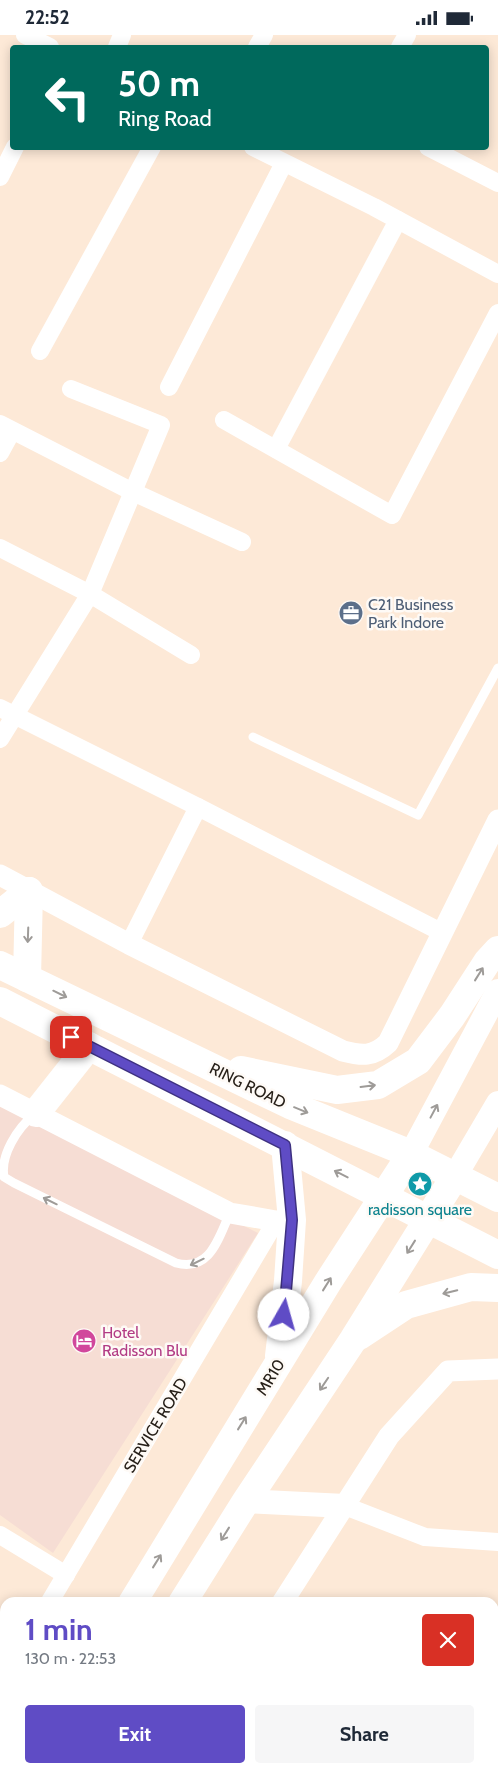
<!DOCTYPE html>
<html lang="en">
<head>
<meta charset="utf-8">
<style>
	:root { --surface:#fff; --page:#f6f6f7; --text:#1f2937; --muted:#747a83; --accent:#5f4cc5 }
	body { margin:0; font-family:Cabin,sans-serif; background:var(--page); color:var(--text); height:100vh; display:flex; flex-direction:column; font-size:19px; white-space:nowrap }
	* { box-sizing:border-box; margin:0 }
	p { font-size:16px; color:var(--muted) }
	.icon { flex:none; width:28px; height:28px; fill:none; stroke:currentColor; stroke-width:2; stroke-linecap:round; stroke-linejoin:round }
	.map { position:relative; flex:1; overflow:hidden }
	.sheet { position:absolute; left:0px; top:1562px; width:499px; height:176px; display:flex; flex-direction:column; background:var(--surface); border-radius:15px 15px 0 0; box-shadow:0 2px 12px #0003 }
	.sheet>* { flex:none }
	.banner { position:absolute; left:10px; top:10px; width:479px; height:105px; border-radius:5px; box-shadow:0 2px 12px #0003; background:#00695c; color:#fff; overflow:hidden }
	.pin { position:absolute; display:grid; place-items:center; width:42px; height:42px; color:#fff; margin:-21px; border-radius:10px; box-shadow:0 2px 8px #0006 }
	.me { position:absolute; width:55px; margin:-28px; rotate:7deg; stroke-linejoin:round; filter:drop-shadow(0 0 4px #0008) }
	.turn { display:flex; align-items:center; gap:18px; height:105px; padding:0 25px; font-size:22px }
	.turn .icon { width:65px; height:65px; stroke-width:2.5 }
	.turn b { display:block; font-size:35px; line-height:42px }
	.round { display:grid; place-items:center; flex:none; width:52px; height:52px; border-radius:5px; background:var(--page) }
	.headline { display:flex; align-items:center; justify-content:space-between; height:85px; padding:0 25px }
	h1 { font-size:30px; font-weight:800; line-height:38px; color:var(--accent) }
	.button { display:flex; gap:10px; margin-top:auto; padding:10px 25px }
	.button a { flex:1; height:58px; border-radius:5px; background:var(--accent); color:#fff; font-size:20px; font-weight:800; line-height:58px; text-align:center }
	.button a+a { background:var(--page); color:var(--text) }
	.status { display:flex; justify-content:space-between; align-items:center; height:35px; padding:0 25px; background:var(--surface); direction:ltr }
	.status svg { height:14px; fill:currentColor }
	.map>svg:first-child { display:block }
</style>
</head>
<body>
<div class="status"><b>22:52</b><svg viewBox="0 0 49 12"><path d="M0 12V9h3v3zM5 12V6h3v6zM10 12V3h3v9zM15 12V0h3v12zM26 1h20v11H26zM47 4h2v5h-2z"/></svg></div>
<div class="map">
<svg width="498" height="1738" viewBox="0 0 498 1738">
	<rect width="100%" height="100%" fill="#fde9d7"/>
	<polygon fill="#f6ddd4" points="0,1068 258,1198 53,1518 0,1480"/>
	<g fill="none" stroke-linecap="round" stroke-linejoin="round">
		<g stroke="#fff" stroke-width="9">
			<polyline points="253,702 418,780 498,633"/>
			<path d="M 34,1080 C 17,1093 0,1121 4,1142 L 14,1148 L 176,1228 C 210,1237 218,1204 230,1178"/>
		</g>
		<g stroke="#fff" stroke-width="18">
			<polyline points="25,0 50,12"/>
			<polyline points="117,12 122,0"/>
			<polyline points="257,12 264,0"/>
			<polyline points="400,12 407,0"/>
			<polyline points="253,112 374,172 498,239"/>
			<polyline points="428,112 498,148"/>
			<polyline points="0,142 15,112"/>
			<polyline points="40,316 152,112"/>
			<polyline points="169,352 284,128"/>
			<polyline points="224,385 392,480 498,278"/>
			<polyline points="0,389 133,457 242,507"/>
			<polyline points="276,414 398,185"/>
			<polyline points="0,418 12,396"/>
			<polyline points="0,513 90,559 191,620"/>
			<polyline points="0,673 198,772 129,909"/>
			<polyline points="0,704 90,559 161,390 71,354"/>
			<polyline points="198,772 443,898"/>
			<polyline points="345,1471 425,1502 498,1507"/>
			<polyline points="0,1500 66,1540"/>
			<polyline points="49,1568 276,1186"/>
			<polyline points="494,1620 498,1620"/>
			<polyline points="0,1645 5,1637"/>
			<polyline points="314,1738 315,1734"/>
			<polyline points="414,1738 415,1734"/>
		</g>
		<g stroke="#fff" stroke-width="21">
			<path d="M 0,840 L 129,909 L 343,1016 C 362,1021 373,1022 388,1008 L 498,785"/>
			<polyline points="0,1060 230,1178 276,1186 292,1185"/>
			<polyline points="282,1568 389,1401 448,1336 498,1334"/>
			<polyline points="174,1738 177,1734"/>
		</g>
		<g stroke="#fff" stroke-width="24">
			<polyline points="411,1119 498,956"/>
			<polyline points="455,1141 498,1068"/>
			<polyline points="246,1466 345,1471"/>
		</g>
		<g stroke="#fff" stroke-width="28">
			<polyline points="0,879 29,856"/>
			<polyline points="0,930 290,1070 411,1119 498,1163"/>
			<polyline points="27,943 29,856"/>
			<polyline points="0,966 498,1220"/>
			<polyline points="241,1035 337,1055 378,1050 418,1026 452,981 487,927 498,915"/>
			<polyline points="36,1078 89,1011"/>
			<polyline points="359,1301 406,1270 471,1252 498,1253"/>
			<polyline points="279,1321 288,1246 292,1185 285,1110"/>
			<polyline points="132,1568 328,1247 411,1119"/>
			<polyline points="182,1568 246,1466 353,1305 455,1141"/>
			<polyline points="27,1738 29,1734"/>
			<polyline points="75,1738 78,1734"/>
		</g>
	</g>
	<defs><path id="oneway-shaft" d="M-6 0H5M1.5-3L5.5 0L1.5 3" fill="none" stroke-width="1.6" stroke-linecap="round" stroke-linejoin="round" transform="scale(1.25)"/></defs>
	<g stroke="#9e9b98">
		<use href="#oneway-shaft" transform="translate(28 900) rotate(92)"/>
		<use href="#oneway-shaft" transform="translate(479 939) rotate(-58)"/>
		<use href="#oneway-shaft" transform="translate(60 959) rotate(26)"/>
		<use href="#oneway-shaft" transform="translate(368 1051) rotate(-7)"/>
		<use href="#oneway-shaft" transform="translate(301 1075) rotate(22)"/>
		<use href="#oneway-shaft" transform="translate(434 1076) rotate(-62)"/>
		<use href="#oneway-shaft" transform="translate(341 1139) rotate(-153)"/>
		<use href="#oneway-shaft" transform="translate(50 1166) rotate(-154)"/>
		<use href="#oneway-shaft" transform="translate(411 1212) rotate(122)"/>
		<use href="#oneway-shaft" transform="translate(197 1227) rotate(154)"/>
		<use href="#oneway-shaft" transform="translate(327 1249) rotate(-58)"/>
		<use href="#oneway-shaft" transform="translate(450 1257) rotate(166)"/>
		<use href="#oneway-shaft" transform="translate(324 1349) rotate(124)"/>
		<use href="#oneway-shaft" transform="translate(242 1388) rotate(-58)"/>
		<use href="#oneway-shaft" transform="translate(225 1499) rotate(122)"/>
		<use href="#oneway-shaft" transform="translate(157 1526) rotate(-58)"/>
	</g>
	<g fill="none" stroke-linecap="round" stroke-linejoin="round">
		<defs>
			<polyline id="route" points="71,1002 285,1110 292,1185 284,1280"/>
		</defs>
		<use href="#route" stroke="#3e3180" stroke-width="12"/>
		<use href="#route" stroke="#5f4cc5" stroke-width="9"/>
	</g>
	<defs>
		<symbol id="office-disc" viewBox="-11 -11 22 22"><circle r="9.5" fill="#5c6f8a" stroke="#fefaf6"/><path d="M-6-3h4V-5.5h4V-3h4V5H-6ZM-1-4.5V-3h2v-1.5ZM-6 0V1H6V0Z" fill="#fff"/></symbol>
		<symbol id="sight-disc" viewBox="-11 -11 22 22"><circle r="9.5" fill="#0f9aa8" stroke="#fefaf6"/><path d="M0-6L1.8-2.2L6-1.7L2.9 1.2L3.7 5.4L0 3.3L-3.7 5.4L-2.9 1.2L-6-1.7L-1.8-2.2Z" fill="#fff"/></symbol>
		<symbol id="hotel-disc" viewBox="-11 -11 22 22"><circle r="9.5" fill="#d1479c" stroke="#fefaf6"/><path d="M-6-4.5h1.5V1H6V5H4.5V3h-9V5H-6ZM-4 0a1.8 1.8 0 1 1 3.6 0ZM.5 0V-2.5h3Q6-2.5 6 0Z" fill="#fff"/></symbol>
	</defs>
	<g fill-rule="evenodd">
		<use href="#office-disc" x="337" y="564" width="28" height="28"/>
		<use href="#sight-disc" x="406" y="1135" width="28" height="28"/>
		<use href="#hotel-disc" x="70" y="1292" width="28" height="28"/>
	</g>
	<g text-anchor="middle" stroke-width="5" stroke-linejoin="round" paint-order="stroke">
		<g font-size="16" fill="#4e5e75" stroke="#fefaf6" text-anchor="start">
			<text x="368" y="575">C21 Business<tspan x="368" dy="18">Park Indore</tspan></text>
		</g>
		<g font-size="16" fill="#272019" stroke="#fefaf6">
			<text transform="translate(248 1050) rotate(26)" y="6">RING ROAD</text>
			<text transform="translate(270 1342) rotate(-59)" y="6">MR10</text>
			<text transform="translate(155 1390) rotate(-59)" y="6">SERVICE ROAD</text>
		</g>
		<g font-size="16" fill="#0d838f" stroke="#fefaf6">
			<text x="420" y="1180">radisson square</text>
		</g>
		<g font-size="16" fill="#b23c85" stroke="#fefaf6" text-anchor="start">
			<text x="102" y="1303">Hotel<tspan x="102" dy="18">Radisson Blu</tspan></text>
		</g>
	</g>
</svg>
<div class="pin" style="left:71px;top:1002px;background:#d93025"><svg class="icon" aria-label="arrive" viewBox="0 0 24 24"><path d="M6 21V4h12l-3 4 3 4H6"/></svg></div>
<svg class="me" style="left:284px;top:1280px" viewBox="-20 -20 40 40"><circle r="19" fill="#fff"/><path d="M0-13L10 11 0 6-10 11z" fill="#5f4cc5"/></svg>
<div class="banner">
<div class="turn"><svg class="icon" aria-label="left" viewBox="0 0 24 24"><path d="M17 20v-9H6M10 6l-5 5 5 5"/></svg><div><b>50 m</b>Ring Road</div></div>
</div>
<section class="sheet">
<div class="headline"><div><h1>1 min</h1><p>130 m · 22:53</p></div><a class="round" style="background:#d93025;color:#fff"><svg class="icon" aria-label="close" viewBox="0 0 24 24"><path d="M6 6l12 12M18 6L6 18"/></svg></a></div>
<div class="button"><a>Exit</a><a>Share</a></div>
</section>
</div>
</body>
</html>
